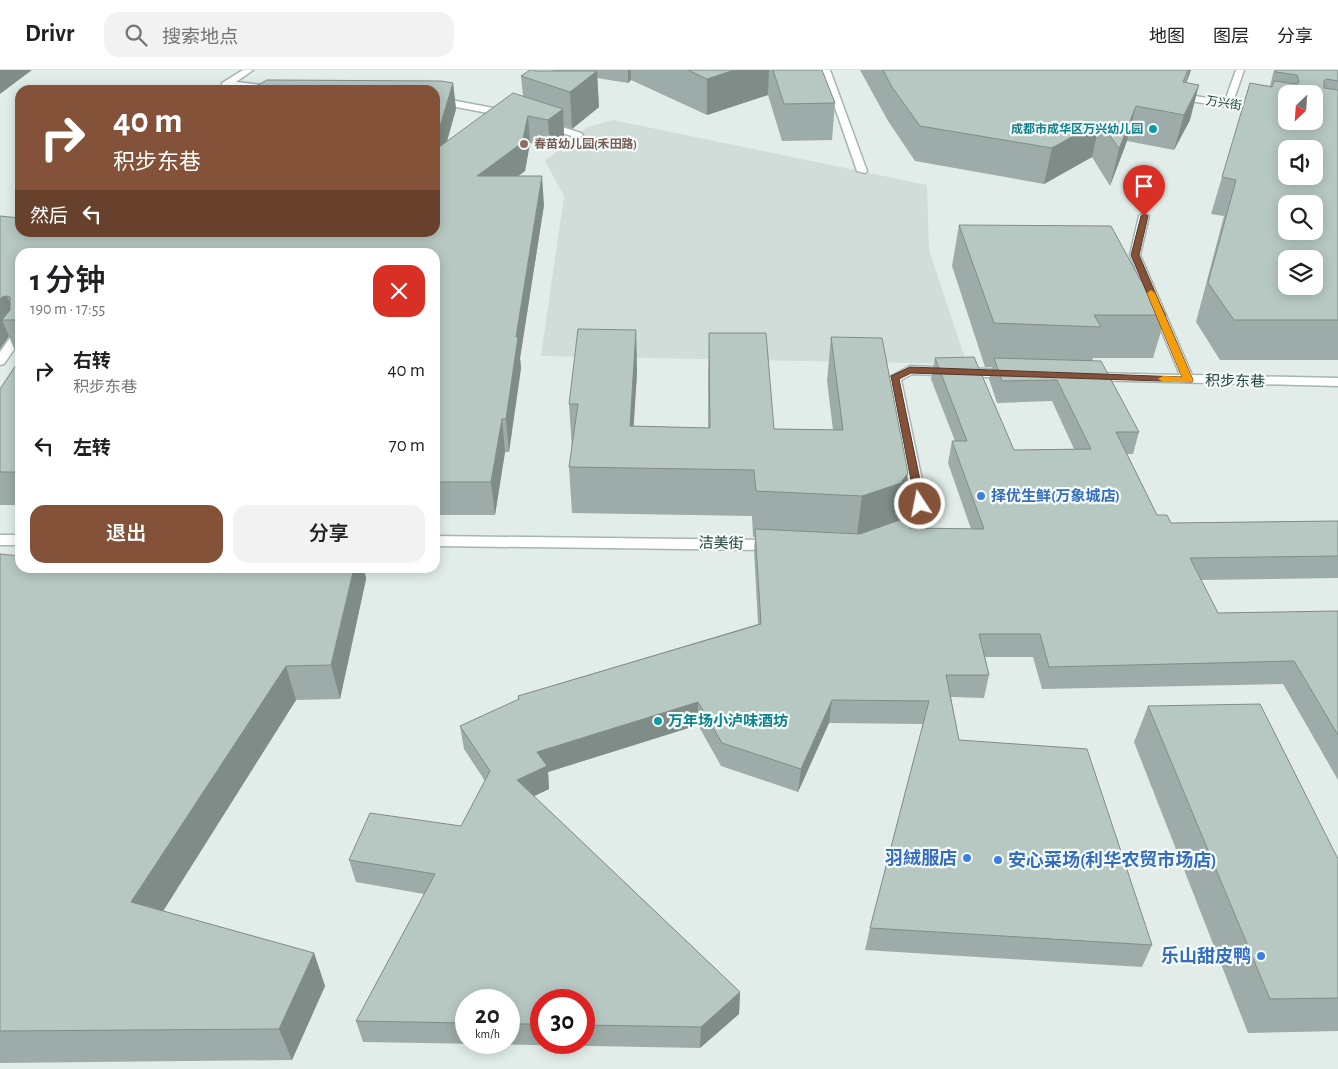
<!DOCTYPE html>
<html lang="zh">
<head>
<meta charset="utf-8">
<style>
	:root { --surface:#fff; --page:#f2f2f2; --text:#202124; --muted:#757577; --line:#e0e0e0; --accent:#835239 }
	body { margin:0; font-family:"Alegreya Sans","Noto Sans SC",sans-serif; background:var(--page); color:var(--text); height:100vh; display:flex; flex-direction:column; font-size:19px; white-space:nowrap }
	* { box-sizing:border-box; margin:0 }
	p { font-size:16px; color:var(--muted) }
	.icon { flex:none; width:28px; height:28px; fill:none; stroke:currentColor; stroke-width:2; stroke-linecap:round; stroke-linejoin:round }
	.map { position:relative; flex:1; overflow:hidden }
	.drawer { position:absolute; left:15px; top:178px; width:425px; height:325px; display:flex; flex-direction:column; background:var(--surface); border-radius:15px; box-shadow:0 2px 12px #0003 }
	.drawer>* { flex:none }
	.banner { position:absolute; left:15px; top:15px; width:425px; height:152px; border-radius:15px; box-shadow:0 2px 12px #0003; background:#835239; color:#fff; overflow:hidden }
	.needle { width:32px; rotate:205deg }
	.buttons { position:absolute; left:1278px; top:15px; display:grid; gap:10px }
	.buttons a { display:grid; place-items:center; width:45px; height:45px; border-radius:10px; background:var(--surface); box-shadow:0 2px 12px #0003; font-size:25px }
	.speed { position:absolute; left:455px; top:919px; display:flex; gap:10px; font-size:25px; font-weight:700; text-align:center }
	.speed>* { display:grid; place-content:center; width:65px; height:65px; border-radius:50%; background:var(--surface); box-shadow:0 2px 12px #0003; line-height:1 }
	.speed small { font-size:12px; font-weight:400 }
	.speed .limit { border:8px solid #d22; background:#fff; color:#111 }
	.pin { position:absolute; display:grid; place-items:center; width:42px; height:42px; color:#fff; margin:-51px -21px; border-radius:50% 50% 50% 0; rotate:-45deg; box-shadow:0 0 5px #0007 }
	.pin .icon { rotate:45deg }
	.me { position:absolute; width:55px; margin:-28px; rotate:349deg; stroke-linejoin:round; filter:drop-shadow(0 0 4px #0008) }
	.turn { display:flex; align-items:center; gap:18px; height:105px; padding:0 15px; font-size:22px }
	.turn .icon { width:65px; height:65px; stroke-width:2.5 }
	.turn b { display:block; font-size:35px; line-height:42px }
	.then { display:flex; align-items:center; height:48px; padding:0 15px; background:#0003; gap:10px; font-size:19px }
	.round { display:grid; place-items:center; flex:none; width:52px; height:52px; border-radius:15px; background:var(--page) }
	.overview { display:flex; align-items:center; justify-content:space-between; height:85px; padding:0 15px }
	h1 { font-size:30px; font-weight:600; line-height:38px }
	.action { display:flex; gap:10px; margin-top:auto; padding:10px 15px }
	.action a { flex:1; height:58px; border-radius:15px; background:var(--accent); color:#fff; font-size:20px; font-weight:600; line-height:58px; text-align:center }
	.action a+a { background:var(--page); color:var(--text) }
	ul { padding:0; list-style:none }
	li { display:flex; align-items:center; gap:15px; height:75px; padding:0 15px }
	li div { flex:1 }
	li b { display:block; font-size:19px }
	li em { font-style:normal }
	header { display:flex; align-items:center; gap:30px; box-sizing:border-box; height:70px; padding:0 25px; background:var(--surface); border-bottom:1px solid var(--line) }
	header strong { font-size:24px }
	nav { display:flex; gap:28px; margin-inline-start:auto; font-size:18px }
	.search { width:350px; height:45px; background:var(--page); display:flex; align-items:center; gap:12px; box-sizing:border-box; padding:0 18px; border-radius:15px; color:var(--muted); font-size:19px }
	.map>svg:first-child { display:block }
</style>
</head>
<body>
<header>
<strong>Drivr</strong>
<div class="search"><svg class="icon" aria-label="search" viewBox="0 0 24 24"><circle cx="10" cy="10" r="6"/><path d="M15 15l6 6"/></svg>搜索地点</div>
<nav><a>地图</a><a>图层</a><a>分享</a></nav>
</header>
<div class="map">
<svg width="1338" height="999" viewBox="0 0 1338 999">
	<rect width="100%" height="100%" fill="#e2edea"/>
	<polygon fill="#d0ddd9" points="613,50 927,115 929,180 967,294 541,286 564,126 545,91 588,57"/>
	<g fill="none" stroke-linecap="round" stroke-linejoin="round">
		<defs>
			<g id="street">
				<polygon points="243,0 253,0 236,12 279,17 283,20 222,17 222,13"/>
				<polygon points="822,0 830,0 867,101 865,103 857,101"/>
				<polygon points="1236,0 1244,0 1233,32 1286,40 1286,46 1177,29 1173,26 1177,23 1225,31"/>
				<polygon points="435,27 509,41 513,44 509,47 435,33"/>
				<polygon points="546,52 581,63 583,65 578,68 543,57 543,53"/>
				<polygon points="1144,143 1149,146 1140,185 1192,305 1338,308 1338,316 1087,310 1085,307 1087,304 1091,303 1180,305 1130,185 1139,146"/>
				<polygon points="20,258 20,271 4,294 0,295 0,282 16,259"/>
				<polygon points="910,296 1011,300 1017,304 1011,308 912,304 901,310 927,434 905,467 897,470 890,465 913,434 888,308"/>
				<rect x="0" y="465" width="20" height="10"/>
				<polygon points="435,466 773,470 780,475 773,480 435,476"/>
			</g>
		</defs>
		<use href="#street" stroke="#a4b6b2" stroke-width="3"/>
		<use href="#street" fill="#fff" fill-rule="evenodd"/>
	</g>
	<g fill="#9daca8" fill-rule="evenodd">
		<polygon points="550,0 822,0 835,33 832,70 782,71 768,25 707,45 631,10 628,13 597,8 599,37 572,59 564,56 564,65 550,77 530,73 525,101 518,106 544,135 520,288 521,298 509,382 505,382 495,445 435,445 435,182 20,182 20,281 15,281 9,266 0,279 0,146 20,162 435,162 453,13 456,39 447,71 523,26 521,6 535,1 555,1"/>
		<polygon points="860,0 1191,0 1186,13 1190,50 1174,80 1127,71 1110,116 1092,87 1044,114 915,91 888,51"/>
		<polygon points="1274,0 1338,0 1338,290 1220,290 1196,252 1224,146 1211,144 1250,13 1270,16"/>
		<path d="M 959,155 L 1141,211 L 1166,245 L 1153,288 L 1093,288 L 1092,291 L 1139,362 L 1133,384 L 1127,384 L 1157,445 L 1171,453 L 1338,451 L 1338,508 L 1201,510 L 1218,543 L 1338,541 L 1338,710 L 1283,614 L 1042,619 L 1033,587 L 985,587 L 989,605 L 984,628 L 951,627 L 959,670 L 1152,875 L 1142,897 L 865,880 L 870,858 L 923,654 L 829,653 L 798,722 L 721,696 L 698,655 L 548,702 L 549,719 L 534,726 L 740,922 L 739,944 L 700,978 L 363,972 L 356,951 L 424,824 L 356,812 L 349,790 L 461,756 L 485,711 L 464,679 L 460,656 L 518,630 L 518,626 L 758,554 L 754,481 L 755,467 L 753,467 L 752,446 L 572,443 L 569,397 L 572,379 L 569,334 L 636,260 L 637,303 L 633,356 L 708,358 L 708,307 L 709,263 L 774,359 L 833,360 L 827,311 L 831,267 L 900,450 L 910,458 L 971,459 L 948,393 L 952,371 L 955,371 L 931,309 L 935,288 L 1014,380 L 1074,379 L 1052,331 L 997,333 L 989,309 L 992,297 L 985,297 L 952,196 ZM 466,930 L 509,930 L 509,972 L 466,972 ZM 541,930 L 584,930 L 584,972 L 541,972 Z"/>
		<polygon points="20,289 20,435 0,435 0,319"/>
		<polygon points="0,484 20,498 364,498 366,509 340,629 296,630 163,841 314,883 325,916 292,990 0,993"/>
		<polygon points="1148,636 1338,789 1338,961 1248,963 1134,672"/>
	</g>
	<g fill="#808c88">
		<polygon points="0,0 32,0 0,24"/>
		<polygon points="628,0 631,0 631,10 628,13"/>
		<polygon points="734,0 769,0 768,25 707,45 707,9"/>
		<polygon points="1189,0 1191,0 1183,22"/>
		<polygon points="597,1 599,37 572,59 570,22"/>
		<polygon points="453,13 456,39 436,110 435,103 435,73"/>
		<polygon points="1199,15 1190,50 1174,80 1184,45"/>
		<polygon points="1136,36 1127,71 1110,116 1119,79"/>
		<polygon points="563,39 564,65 550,77 548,50"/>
		<polygon points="528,46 530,73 525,101 480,135 477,106"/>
		<polygon points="1100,51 1092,87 1044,114 1052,78"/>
		<polygon points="542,106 544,135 520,288 521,298 509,382 506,349 516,267"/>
		<polygon points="7,226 17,250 2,250 9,266 0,279 0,230 2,227"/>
		<polygon points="636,260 637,303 631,398 630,356"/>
		<polygon points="502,349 505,382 495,445 491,412"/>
		<polygon points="908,403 901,449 856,472 862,426"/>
		<polygon points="354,498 364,498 366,509 340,629 331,595"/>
		<polygon points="286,596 296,630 148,865 131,832"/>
		<polygon points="832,630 829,653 798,722 801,699"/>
		<polygon points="698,632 698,655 548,702 549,719 520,733 517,710 537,682"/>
		<polygon points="314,883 325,916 292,990 279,959"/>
		<polygon points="740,922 739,944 700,978 701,957"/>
	</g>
	<g fill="#b7c8c3" stroke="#808c88" fill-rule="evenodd">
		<polygon points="530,0 534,0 534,1 597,1 570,22 521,6"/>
		<polygon points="688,0 734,0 707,9"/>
		<polygon points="773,0 822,0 835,33 784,34"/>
		<polygon points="883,0 1188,0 1183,12 1199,15 1184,45 1136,36 1119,79 1100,51 1052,78 920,56 892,17"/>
		<path d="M 1276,0 L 1338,0 L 1338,11 L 1326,9 L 1324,11 L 1324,18 L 1338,20 L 1338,250 L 1234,250 L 1208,213 L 1236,110 L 1222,107 L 1250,13 L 1272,17 L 1274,11 L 1297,14 L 1299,12 L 1297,5 L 1276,2 ZM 1286,24 L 1314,24 L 1314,51 L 1286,51 ZM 1286,79 L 1314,79 L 1314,106 L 1286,106 ZM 1286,134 L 1314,134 L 1314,161 L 1286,161 ZM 1286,189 L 1314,189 L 1314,216 L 1286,216 Z"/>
		<polygon points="267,10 441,11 453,13 435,73 435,20 249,20"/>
		<polygon points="513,23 563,39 548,50 528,46 522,73 477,106 542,106 516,267 518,267 506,349 502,349 491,412 435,412 435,182 20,182 20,250 2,250 10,240 10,227 7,226 2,227 0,230 0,146 20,148 20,162 435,162 435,80"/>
		<polygon points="959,155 1111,156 1141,211 1147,211 1166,245 1094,245 1101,257 994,253"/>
		<polygon points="578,259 636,260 630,356 710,358 709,263 766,263 774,359 843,360 831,267 882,268 908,403 901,413 862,426 756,421 754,400 569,397 578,334 569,334"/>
		<polygon points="974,287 1014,380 1091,379 1057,310 1002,311 994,288 1101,291 1139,362 1116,362 1157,445 1167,445 1171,453 1338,451 1338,486 1190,488 1218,543 1338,541 1338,665 1294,591 1049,597 1040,564 979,564 989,605 946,605 959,670 1087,679 1152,875 870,858 929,631 832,630 801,699 722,673 698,632 537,682 547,696 517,710 740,922 701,957 584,955 584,930 541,930 541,954 509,954 509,930 466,930 466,953 356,951 435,804 349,790 370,743 461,756 490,701 460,656 519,629 518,626 761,554 755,459 860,464 908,447 910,458 984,459 952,371 967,371 935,288"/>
		<polygon points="20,289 20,402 0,402 0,319"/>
		<polygon points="0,484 20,486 20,498 354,498 331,595 286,596 131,832 314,883 279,959 0,961"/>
		<polygon points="1260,634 1338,789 1338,928 1270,929 1148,636"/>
	</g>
	<polygon fill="#835239" stroke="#553525" points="1144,144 1148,146 1139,185 1193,310 1192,312 911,303 899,309 925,434 920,437 916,436 891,306 910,297 1182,307 1131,185 1141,146"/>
	<polygon fill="#f59e0b" points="1151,220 1155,223 1193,310 1192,312 1163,312 1158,309 1163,306 1182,307 1147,223"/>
	<g fill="#0f9aa8" stroke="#f3faf7" stroke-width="2">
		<circle cx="1153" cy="59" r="5"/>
		<circle cx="658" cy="651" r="5"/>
	</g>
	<circle fill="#8d6e63" stroke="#f3faf7" stroke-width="2" cx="524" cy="74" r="5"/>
	<g fill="#3f7fe0" stroke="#f3faf7" stroke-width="2">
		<circle cx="981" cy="426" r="5"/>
		<circle cx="967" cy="788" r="5"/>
		<circle cx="998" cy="790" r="5"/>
		<circle cx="1261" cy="886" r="5"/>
	</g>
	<g text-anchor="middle" stroke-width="4.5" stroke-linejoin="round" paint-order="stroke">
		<g font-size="12" fill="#21403b" stroke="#f3faf7">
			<text transform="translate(1224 33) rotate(9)" y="4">万兴街</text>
		</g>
		<g font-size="12" font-weight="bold" fill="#0d838f" stroke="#f3faf7" text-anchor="end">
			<text x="1143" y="63">成都市成华区万兴幼儿园</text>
		</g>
		<g font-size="12" font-weight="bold" fill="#785e54" stroke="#f3faf7" text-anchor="start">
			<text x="534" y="78">春苗幼儿园(禾田路)</text>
		</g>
		<g font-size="15" fill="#21403b" stroke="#f3faf7">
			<text transform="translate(1235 311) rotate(1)" y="5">积步东巷</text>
			<text transform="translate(721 473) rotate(1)" y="5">洁美街</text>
		</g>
		<g font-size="15" font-weight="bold" fill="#366cbe" stroke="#f3faf7" text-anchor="start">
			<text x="991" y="431">择优生鲜(万象城店)</text>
		</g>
		<g font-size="15" font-weight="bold" fill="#0d838f" stroke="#f3faf7" text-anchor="start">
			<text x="668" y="656">万年场小泸味酒坊</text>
		</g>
		<g font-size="18" font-weight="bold" fill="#366cbe" stroke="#f3faf7" text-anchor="end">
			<text x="957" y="794">羽絨服店</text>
			<text x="1008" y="796" text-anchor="start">安心菜场(利华农贸市场店)</text>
			<text x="1251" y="892">乐山甜皮鸭</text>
		</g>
	</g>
</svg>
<div class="buttons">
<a><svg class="needle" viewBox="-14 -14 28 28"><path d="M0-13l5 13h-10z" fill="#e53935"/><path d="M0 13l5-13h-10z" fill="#757577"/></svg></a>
<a><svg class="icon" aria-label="sound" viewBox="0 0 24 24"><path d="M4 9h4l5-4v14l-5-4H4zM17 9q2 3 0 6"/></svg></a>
<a><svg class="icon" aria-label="search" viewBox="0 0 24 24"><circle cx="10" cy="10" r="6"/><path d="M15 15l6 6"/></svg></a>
<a><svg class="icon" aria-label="layers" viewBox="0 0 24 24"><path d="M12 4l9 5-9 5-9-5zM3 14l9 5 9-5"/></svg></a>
</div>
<div class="speed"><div>20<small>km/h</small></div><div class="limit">30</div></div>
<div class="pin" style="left:1144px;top:146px;background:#d93025"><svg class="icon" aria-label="arrive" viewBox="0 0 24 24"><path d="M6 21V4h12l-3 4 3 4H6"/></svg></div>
<svg class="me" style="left:920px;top:434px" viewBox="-20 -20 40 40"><circle r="17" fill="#835239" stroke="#fff" stroke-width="3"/><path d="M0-11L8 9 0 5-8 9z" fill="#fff"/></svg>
<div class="banner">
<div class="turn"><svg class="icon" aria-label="right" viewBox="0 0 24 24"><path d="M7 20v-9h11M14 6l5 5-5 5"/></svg><div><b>40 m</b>积步东巷</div></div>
<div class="then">然后<svg class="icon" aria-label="left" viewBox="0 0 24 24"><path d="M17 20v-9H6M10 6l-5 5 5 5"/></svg></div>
</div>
<section class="drawer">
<div class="overview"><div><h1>1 分钟</h1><p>190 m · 17:55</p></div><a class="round" style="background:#d93025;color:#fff"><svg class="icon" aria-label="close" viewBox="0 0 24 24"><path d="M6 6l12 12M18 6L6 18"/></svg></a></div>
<ul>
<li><svg class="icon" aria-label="right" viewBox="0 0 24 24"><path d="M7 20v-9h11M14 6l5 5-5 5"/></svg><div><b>右转</b><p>积步东巷</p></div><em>40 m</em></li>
<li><svg class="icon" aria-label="left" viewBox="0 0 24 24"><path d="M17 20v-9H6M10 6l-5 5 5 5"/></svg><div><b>左转</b></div><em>70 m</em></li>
</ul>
<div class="action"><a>退出</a><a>分享</a></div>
</section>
</div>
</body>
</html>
